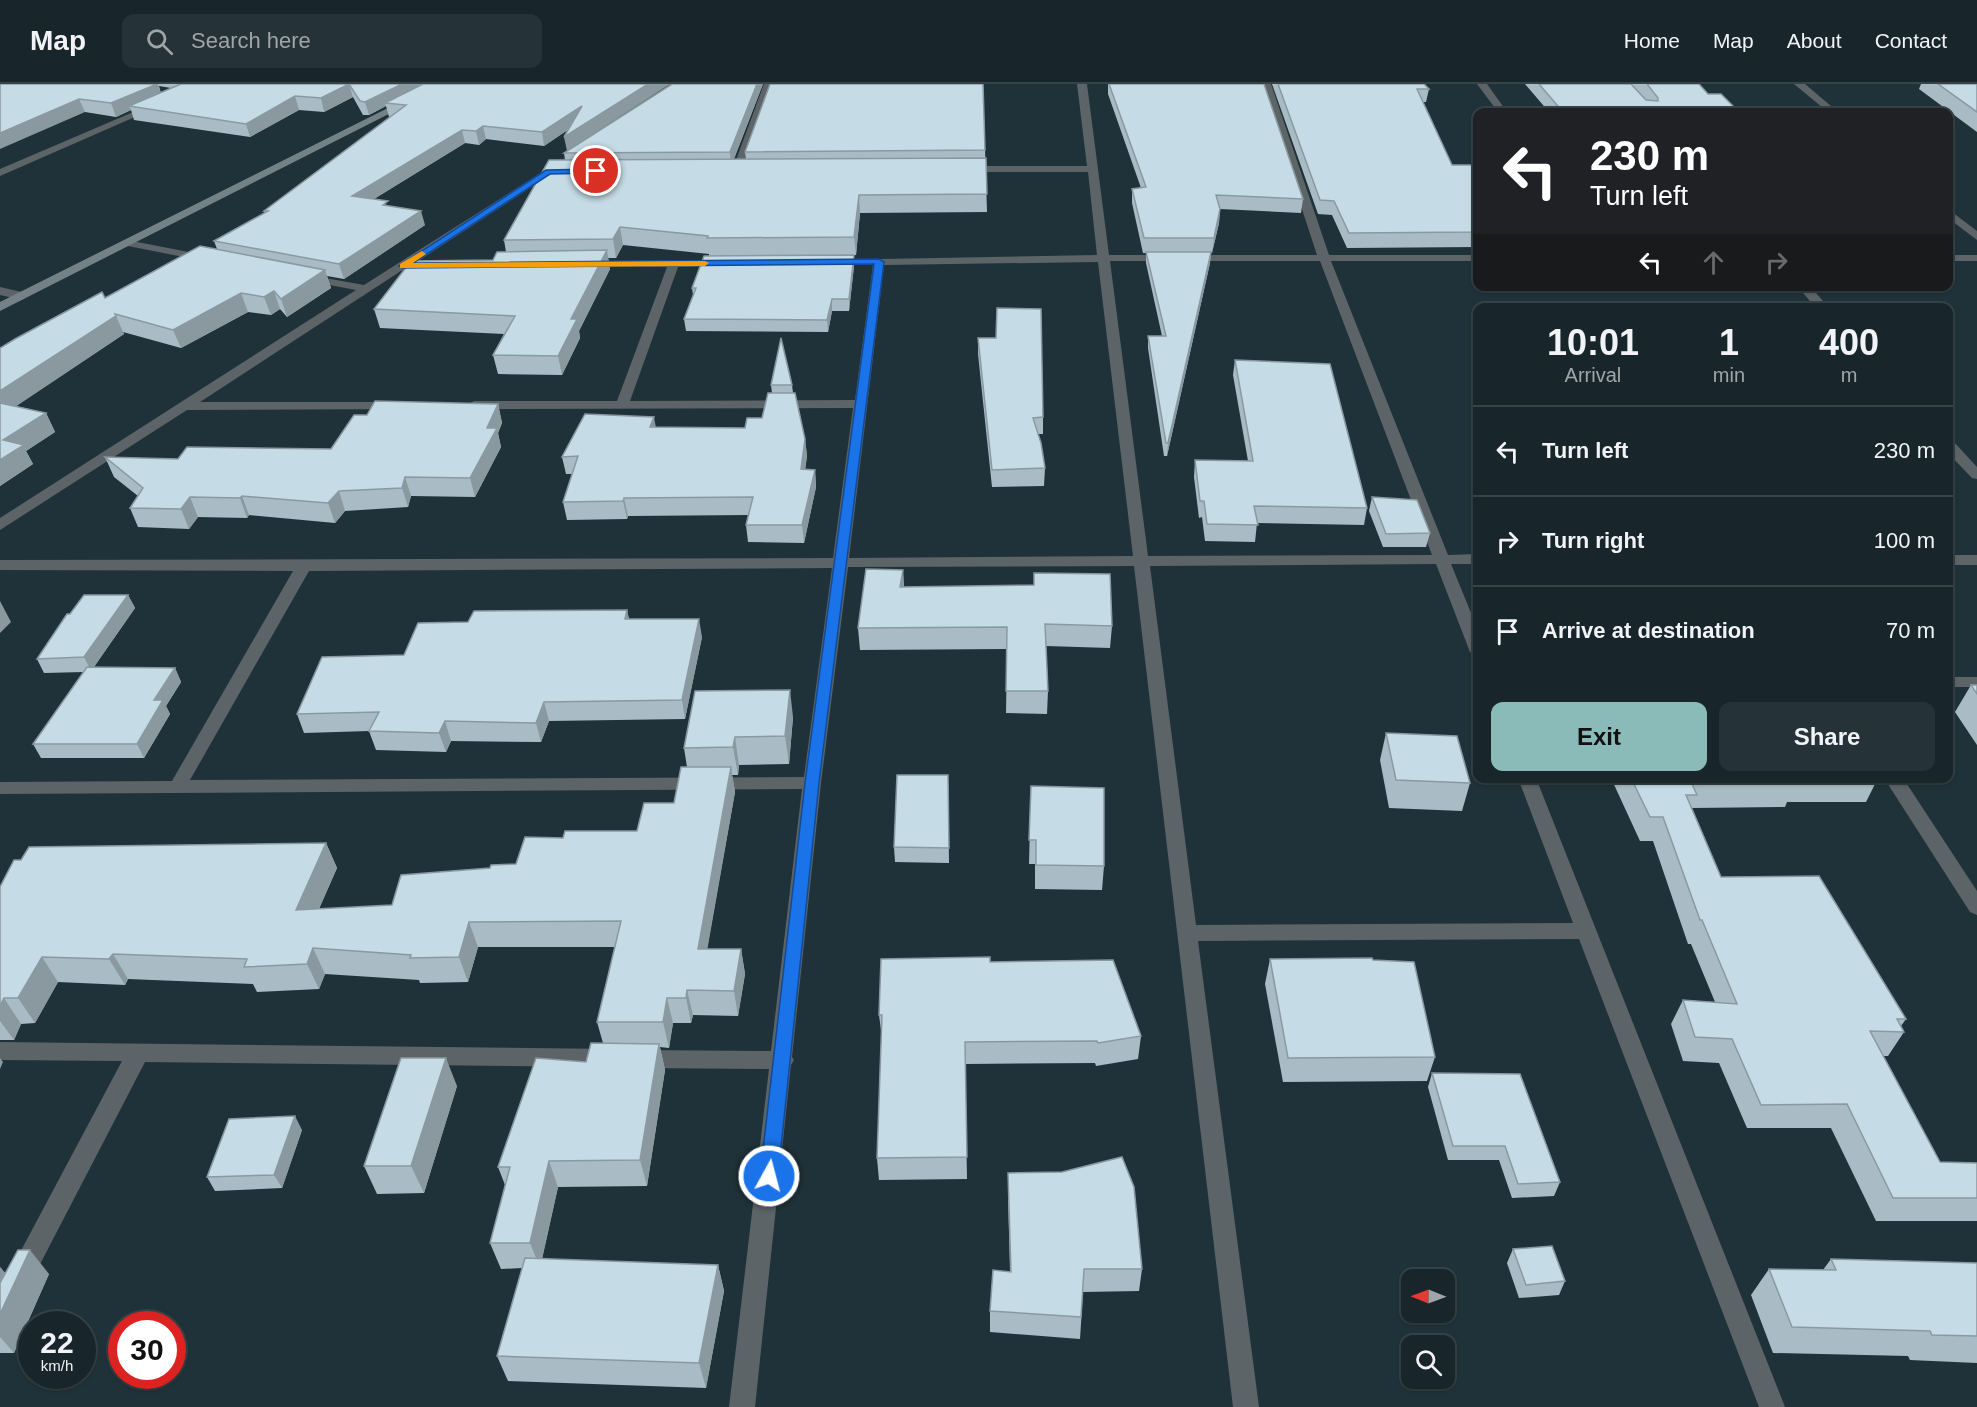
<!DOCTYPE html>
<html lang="en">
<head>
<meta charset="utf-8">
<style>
	:root { --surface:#18262b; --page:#253237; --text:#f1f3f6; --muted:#9fa5a9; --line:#364347; --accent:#8bbbb9 }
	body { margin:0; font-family:Helvetica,sans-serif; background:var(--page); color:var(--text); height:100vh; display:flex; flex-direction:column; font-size:22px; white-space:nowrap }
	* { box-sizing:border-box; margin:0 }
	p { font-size:20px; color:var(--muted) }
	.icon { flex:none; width:33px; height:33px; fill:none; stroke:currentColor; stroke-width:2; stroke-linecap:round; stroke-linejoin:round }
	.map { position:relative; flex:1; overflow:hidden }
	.sheet { position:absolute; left:1473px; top:219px; width:480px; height:480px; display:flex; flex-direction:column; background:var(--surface); border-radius:12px; box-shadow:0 2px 4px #0004,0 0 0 2px var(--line) }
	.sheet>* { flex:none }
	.top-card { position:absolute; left:1473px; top:24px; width:480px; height:183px; border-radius:12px; box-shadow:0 2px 4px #0004,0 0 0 2px var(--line); background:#202124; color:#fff; overflow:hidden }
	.needle { width:39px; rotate:271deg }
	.buttons { position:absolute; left:1401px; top:1185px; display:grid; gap:12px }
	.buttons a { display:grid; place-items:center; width:54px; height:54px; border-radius:12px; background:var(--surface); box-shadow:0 2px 4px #0004,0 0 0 2px var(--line); font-size:30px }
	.speed { position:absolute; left:18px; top:1227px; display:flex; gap:12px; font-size:30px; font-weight:700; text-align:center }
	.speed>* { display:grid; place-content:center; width:78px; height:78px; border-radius:50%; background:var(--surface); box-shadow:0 2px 4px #0004,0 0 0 2px var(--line); line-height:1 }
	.speed small { font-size:15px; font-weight:400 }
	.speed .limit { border:9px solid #d22; background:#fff; color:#111 }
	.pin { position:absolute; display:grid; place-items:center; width:51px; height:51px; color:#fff; margin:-26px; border:3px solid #fff; border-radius:50%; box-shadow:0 2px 6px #0007 }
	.me { position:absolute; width:66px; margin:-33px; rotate:7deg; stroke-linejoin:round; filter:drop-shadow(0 0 4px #0008) }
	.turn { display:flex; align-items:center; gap:21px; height:126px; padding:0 18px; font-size:27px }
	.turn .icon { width:78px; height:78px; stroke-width:2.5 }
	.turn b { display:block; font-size:42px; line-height:51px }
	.lanes { display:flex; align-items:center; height:57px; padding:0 18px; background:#0003; justify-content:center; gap:30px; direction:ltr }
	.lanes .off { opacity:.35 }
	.eta { display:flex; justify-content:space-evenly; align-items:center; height:102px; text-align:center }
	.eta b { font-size:36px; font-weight:800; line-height:42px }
	.button { display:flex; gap:12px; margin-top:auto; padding:12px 18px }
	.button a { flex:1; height:69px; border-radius:12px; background:var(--accent); color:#111; font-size:24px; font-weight:800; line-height:69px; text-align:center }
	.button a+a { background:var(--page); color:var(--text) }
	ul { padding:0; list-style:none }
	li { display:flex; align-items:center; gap:18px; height:90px; padding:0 18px; border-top:2px solid var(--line) }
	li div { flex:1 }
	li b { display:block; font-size:22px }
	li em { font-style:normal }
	header { display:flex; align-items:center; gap:36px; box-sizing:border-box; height:84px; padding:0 30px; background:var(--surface); border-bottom:2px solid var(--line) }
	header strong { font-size:28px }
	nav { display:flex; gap:33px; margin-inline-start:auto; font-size:21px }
	.search { width:420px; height:54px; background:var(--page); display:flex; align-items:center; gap:15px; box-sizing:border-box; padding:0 21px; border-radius:12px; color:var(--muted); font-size:22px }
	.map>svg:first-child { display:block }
</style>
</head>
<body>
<header>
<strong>Map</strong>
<div class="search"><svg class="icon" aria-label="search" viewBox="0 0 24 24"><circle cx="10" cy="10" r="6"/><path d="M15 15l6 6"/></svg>Search here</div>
<nav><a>Home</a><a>Map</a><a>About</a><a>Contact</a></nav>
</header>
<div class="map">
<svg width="1977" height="1323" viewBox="0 0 1977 1323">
	<rect width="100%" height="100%" fill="#203239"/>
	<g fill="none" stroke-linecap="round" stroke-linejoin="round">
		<g fill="#5c6468" fill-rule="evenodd">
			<polygon points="764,0 774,0 742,87 733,89 732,87"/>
			<path d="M 1077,0 L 1087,0 L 1109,171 L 1317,171 L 1261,0 L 1271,0 L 1329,171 L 1478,171 L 1478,177 L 1331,177 L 1448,471 L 1478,470 L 1478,480 L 1451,480 L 1478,546 L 1478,573 L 1470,568 L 1436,480 L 1150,482 L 1196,841 L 1573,839 L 1518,694 L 1536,694 L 1785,1323 L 1759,1323 L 1579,855 L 1198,857 L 1259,1323 L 1233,1323 L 1134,482 L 848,483 L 821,699 L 792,973 L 794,976 L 791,981 L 755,1323 L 729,1323 L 769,985 L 638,984 L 630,981 L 627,975 L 630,969 L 638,966 L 771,967 L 802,705 L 0,710 L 0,698 L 172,697 L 293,487 L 0,486 L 0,476 L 833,474 L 853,324 L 474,325 L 467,321 L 474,317 L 617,317 L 667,183 L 581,182 L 581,178 L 585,177 L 726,176 L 732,179 L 726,182 L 678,183 L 630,317 L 855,316 L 873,181 L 831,181 L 827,180 L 827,176 L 1097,171 L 1088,88 L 961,88 L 956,85 L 961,82 L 1087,82 ZM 1110,177 L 1320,177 L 1432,471 L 1148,472 ZM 1098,178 L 1133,472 L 849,474 L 884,181 ZM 832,484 L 804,693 L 190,696 L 309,487 Z"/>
			<polygon points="1477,0 1487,0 1507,28 1498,28"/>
			<polygon points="1794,0 1805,0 1838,28 1828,28"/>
			<polygon points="152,20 160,22 0,92 0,85"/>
			<polygon points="558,78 563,81 562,83 415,179 436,180 436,184 404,185 200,318 396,318 403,322 401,325 187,326 0,446 0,434 356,206 303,196 303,190 364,201"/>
			<polygon points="1948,125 1977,147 1977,156 1948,134"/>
			<polygon points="127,156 209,172 215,175 209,178 123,161 123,157"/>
			<rect x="1948" y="171" width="29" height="6"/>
			<polygon points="1797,202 1810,202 1829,224 1816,224"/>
			<polygon points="0,203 26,209 28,212 22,216 0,211"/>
			<polygon points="1948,356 1953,357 1977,383 1977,395 1972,394 1948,369"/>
			<rect x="1948" y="471" width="29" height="10"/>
			<rect x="1948" y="593" width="29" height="10"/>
			<polygon points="1884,694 1903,694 1977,807 1977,831 1970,828"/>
			<polygon points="0,958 610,965 618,968 621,974 618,980 610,983 145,978 9,1240 0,1243 0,1206 122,977 0,976"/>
		</g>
		<polygon fill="#748288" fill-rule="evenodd" points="436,0 448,0 0,227 0,218"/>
	</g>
	<g fill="#a9bcc5" fill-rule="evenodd">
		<path d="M 0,0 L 670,0 L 569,45 L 544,62 L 486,55 L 479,61 L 465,59 L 374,115 L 389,122 L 425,141 L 344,195 L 327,192 L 331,204 L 287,233 L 280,225 L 271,231 L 248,228 L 181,264 L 123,248 L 124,250 L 16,322 L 46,329 L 55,348 L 26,367 L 33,380 L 0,402 L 0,264 L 105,214 L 217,165 L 214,157 L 265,130 L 264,127 L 390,33 L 389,33 L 386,22 L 369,31 L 363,31 L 353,13 L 324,28 L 299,26 L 250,53 L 134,36 L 131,26 L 116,33 L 85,28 ZM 159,2 L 171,4 L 161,9 Z"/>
		<polygon points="672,0 763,0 734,75 746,75 745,68 983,0 987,128 860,129 856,171 854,171 854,182 849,227 832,227 828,248 686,247 684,235 693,211 692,204 709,172 709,170 623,161 616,174 608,174 610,185 579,247 580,254 562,291 498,290 493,271 504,250 380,244 374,225 493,176 506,168 504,156 565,76 564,69"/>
		<polygon points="1108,0 1264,0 1303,115 1301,129 1220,125 1219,139 1212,169 1211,169 1210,179 1167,372 1164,372 1148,264 1148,252 1162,252 1146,179 1146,169 1143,169 1132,119 1132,105 1141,104 1108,10"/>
		<polygon points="1272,0 1424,0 1429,5 1426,18 1422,18 1452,81 1478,81 1478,163 1347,164 1332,131 1318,130"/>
		<polygon points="1525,0 1699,0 1708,10 1739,28 1549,28"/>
		<polygon points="1921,0 1977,0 1977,48 1919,5"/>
		<polygon points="978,254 1043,333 1043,350 1038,350 1045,384 1044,402 992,403 978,270"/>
		<polygon points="1235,276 1367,424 1364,441 1257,439 1255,458 1205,457 1202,433 1199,434 1194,393 1195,376 1248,377 1233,291"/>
		<polygon points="771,301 792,301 793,309 805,355 807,372 805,385 815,386 816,403 804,459 748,458 746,441 748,431 628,432 627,435 567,436 563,418 572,390 566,390 562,373 656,343 745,344 762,334 772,309"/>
		<polygon points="498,320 502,339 498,349 501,363 475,413 411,412 408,423 345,427 335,439 249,431 247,434 198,433 189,445 138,443 130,424 138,412 114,393 105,373 178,375 331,365 367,331"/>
		<polygon points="1372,413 1430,449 1426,463 1383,463 1369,427"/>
		<polygon points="903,486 904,503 1112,542 1110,564 1046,562 1048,607 1047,630 1006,629 1007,565 860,566 858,544"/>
		<polygon points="128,511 135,524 94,583 175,584 181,598 166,622 170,630 144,674 41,674 33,660 84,588 44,589 37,575 70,530"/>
		<polygon points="627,526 629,535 702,553 685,635 549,637 541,658 451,657 446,668 376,666 369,647 304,649 297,630 404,571 468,538"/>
		<polygon points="1971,601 1977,601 1977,661 1955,628"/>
		<polygon points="793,633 789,680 739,681 738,691 732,691 735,708 707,865 741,865 745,890 738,932 693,931 691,939 673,939 669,964 660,963 665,986 647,1102 558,1103 542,1175 718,1181 724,1207 706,1304 508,1297 497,1272 522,1184 501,1185 490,1159 505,1101 498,1083 603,959 597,938 615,863 478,863 468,898 420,899 419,896 325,890 319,905 257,908 253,900 128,895 125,901 58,898 35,939 21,940 14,956 0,956 0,803 326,759 337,784 319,825 392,821 490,784 516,780 563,754 637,747 674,719 687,683 684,664"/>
		<polygon points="1386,649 1470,699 1462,727 1389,724 1380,676"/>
		<polygon points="948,691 949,779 895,778 894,763"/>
		<polygon points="1611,694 1878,694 1866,718 1787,718 1785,723 1692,724 1721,793 1906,935 1901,942 1904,948 1888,972 1883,972 1940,1078 1977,1079 1977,1137 1876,1137 1831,1044 1747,1044 1719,979 1683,977 1671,940 1683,916 1715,918 1691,860 1688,860 1653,757 1640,757"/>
		<polygon points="1031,702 1104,782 1102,806 1035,805 1035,780 1029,780"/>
		<polygon points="1270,875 1373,876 1435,973 1427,997 1283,998 1265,900"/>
		<polygon points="990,878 1141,952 1138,975 1096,982 1095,979 965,980 967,1095 879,1096 877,1074 882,954 879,931"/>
		<polygon points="1432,989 1560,1098 1554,1112 1512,1114 1499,1076 1448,1076 1428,1003"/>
		<polygon points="457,1002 424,1109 377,1110 364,1082"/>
		<polygon points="302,1046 282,1104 215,1107 207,1093"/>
		<polygon points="1008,1089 1142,1185 1139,1207 1083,1208 1080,1255 990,1248 990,1227 1010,1187 1008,1112"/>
		<polygon points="1513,1165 1565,1197 1559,1211 1519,1214 1507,1179"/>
		<polygon points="1831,1175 1977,1179 1977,1279 1910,1276 1908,1272 1773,1269 1751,1211 1769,1185 1823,1186"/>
		<polygon points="0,1183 5,1189 49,1190 14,1269 0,1269"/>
	</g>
	<g fill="#8a99a0">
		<polygon points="158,0 162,13 129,22 131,26 116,33 111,19"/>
		<polygon points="349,0 353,13 324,28 321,14"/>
		<polygon points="402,0 431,0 385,19 386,22 369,31 365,18"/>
		<polygon points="648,0 670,0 567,67 564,53"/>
		<polygon points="757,0 763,0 731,82 730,68"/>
		<polygon points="295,12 299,26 250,53 246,40"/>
		<polygon points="79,15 85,28 0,65 0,49"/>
		<polygon points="582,22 584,35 544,62 542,48"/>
		<polygon points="483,42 486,55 479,61 476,47"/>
		<polygon points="462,46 465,59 356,126 352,112"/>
		<polygon points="859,111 860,129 856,171 854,153"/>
		<polygon points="1220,125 1219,139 1212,169 1214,154"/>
		<polygon points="421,127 425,141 344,195 339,180"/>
		<polygon points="620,143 623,161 616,174 613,155"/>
		<polygon points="607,166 610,185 579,247 580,254 562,291 558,272 571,235"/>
		<polygon points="1211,168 1210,179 1167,372 1168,359"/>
		<polygon points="854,171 854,182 849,227 849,215"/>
		<polygon points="325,186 331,204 287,233 281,215"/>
		<polygon points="274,207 280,225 271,231 264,213"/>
		<polygon points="241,209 248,228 181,264 173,246"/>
		<polygon points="832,215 832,227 828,248 827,236"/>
		<polygon points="116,232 124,250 0,333 0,307"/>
		<polygon points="498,320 502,339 498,349 501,363 475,413 470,394 487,344"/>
		<polygon points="46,329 55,348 26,367 33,380 0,402 0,376 3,356"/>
		<polygon points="654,333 657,350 650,343"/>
		<polygon points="805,355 807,372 803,403 801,385"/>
		<polygon points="815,386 816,403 804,459 802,441"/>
		<polygon points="405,393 411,412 408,423 402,404"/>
		<polygon points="339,407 345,427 335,439 328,419"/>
		<polygon points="242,412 249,431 247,434 240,414"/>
		<polygon points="190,413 198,433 189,445 181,425"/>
		<polygon points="624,414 628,432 627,435 623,417"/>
		<polygon points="903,486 904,508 900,503"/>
		<polygon points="128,511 135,524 91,587 84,573"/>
		<polygon points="0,517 11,538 0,549"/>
		<polygon points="627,526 631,545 625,535"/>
		<polygon points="699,535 702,553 685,635 682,616"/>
		<polygon points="175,584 181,598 166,622 170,630 144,674 137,660 154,616"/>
		<polygon points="790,606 793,633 789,680 785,652"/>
		<polygon points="544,618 549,637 541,658 536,639"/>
		<polygon points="445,637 451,657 446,668 439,649"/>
		<polygon points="735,653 739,681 738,691 733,663"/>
		<polygon points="731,683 735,708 703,890 698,865"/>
		<polygon points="326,759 337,784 307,851 296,826"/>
		<polygon points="469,838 478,863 468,898 459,873"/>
		<polygon points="313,864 325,890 319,905 307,880"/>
		<polygon points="741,865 745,890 738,932 734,907"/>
		<polygon points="113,870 128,895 125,901 109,875"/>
		<polygon points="42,873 58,898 35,939 18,914"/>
		<polygon points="687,906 693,931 691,939 686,914"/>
		<polygon points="4,914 21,940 14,956 0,937 0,922"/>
		<polygon points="667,914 673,939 669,964 663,938"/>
		<polygon points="659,960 665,986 647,1102 640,1076"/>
		<polygon points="0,974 3,978 0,985"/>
		<polygon points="446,974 457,1002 424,1109 411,1082"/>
		<polygon points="295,1032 302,1046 282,1104 274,1091"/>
		<polygon points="549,1077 558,1103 540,1184 530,1159"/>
		<polygon points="30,1166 49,1190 14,1269 0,1253 0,1230"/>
		<polygon points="718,1181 724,1207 706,1304 699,1279"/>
		<polygon points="0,1183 6,1190 0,1202"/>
	</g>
	<g fill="#c5dbe5" stroke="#8a99a0" stroke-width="1.5">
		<polygon points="0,0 157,0 111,19 79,15 0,49"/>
		<polygon points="181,0 349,0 321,14 295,12 246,40 129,22"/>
		<polygon points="349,0 402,0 365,18 360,17"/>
		<polygon points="423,0 648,0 564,53 582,22 542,48 483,42 476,47 462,46 352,112 388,117 383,121 421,127 339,180 214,157 268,127 264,127 406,21 385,19"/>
		<polygon points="672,0 757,0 730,68 564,69"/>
		<polygon points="770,0 983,0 985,66 745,68"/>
		<polygon points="1109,0 1264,0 1303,115 1216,111 1220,125 1214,154 1144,154 1132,105 1146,103"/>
		<polygon points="1278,0 1424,0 1429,5 1417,5 1452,81 1478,81 1478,148 1349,149 1334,117 1320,116"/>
		<polygon points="1539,0 1631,0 1646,16 1658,17 1658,14 1647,0 1699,0 1708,10 1721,10 1739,28 1563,28"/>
		<polygon points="1938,0 1977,0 1977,28"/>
		<polygon points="986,74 987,110 859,111 854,153 707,154 708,152 620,143 613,155 504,156 549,76"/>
		<polygon points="200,162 325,186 281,215 274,207 264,213 241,209 173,246 115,230 116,232 0,307 0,264 15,255 102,208 105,214"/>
		<polygon points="607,166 571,235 577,235 558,272 493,271 515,232 374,225 411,177 493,176 497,168"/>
		<polygon points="1146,168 1211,168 1168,359 1166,359 1148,252 1166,252"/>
		<polygon points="854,171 849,215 832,215 827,236 684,235 696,204 692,204 704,172"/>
		<polygon points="997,224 1041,225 1043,333 1033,334 1041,359 1045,384 992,386 978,254 996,254"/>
		<polygon points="781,254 792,301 771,301"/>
		<polygon points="1235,276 1330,280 1367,424 1254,422 1258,441 1207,440 1204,417 1200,417 1195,376 1253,377"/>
		<polygon points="768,309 795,309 805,355 801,385 815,386 802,441 746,441 753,413 624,414 623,417 563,418 578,372 562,373 585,330 654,333 650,343 745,344 747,334 762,334"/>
		<polygon points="375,317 498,320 487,344 497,344 470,394 405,393 402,404 339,407 328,419 242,412 240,414 190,413 181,425 130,424 143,404 105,373 178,375 187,363 331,365 354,331 367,331"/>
		<polygon points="0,319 46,329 3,356 24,361 0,376"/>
		<polygon points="1372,413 1417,416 1430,449 1386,450"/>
		<polygon points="866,485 903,486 900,503 1034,501 1034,489 1110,490 1112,542 1045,540 1048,607 1006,607 1007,543 858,544"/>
		<polygon points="84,511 128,511 84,573 37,575 67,530 70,530"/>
		<polygon points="627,526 625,535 699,535 682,616 544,618 536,639 445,637 439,649 369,647 379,628 297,630 322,573 404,571 418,539 468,538 474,527"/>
		<polygon points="87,583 175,584 154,616 163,616 137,660 33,660"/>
		<polygon points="1971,601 1977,601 1977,610"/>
		<polygon points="790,606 785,652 735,653 733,663 684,664 695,607"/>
		<polygon points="1386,649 1457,652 1470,699 1396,696"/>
		<polygon points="681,683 731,683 698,865 741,865 734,907 687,906 686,914 667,914 663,938 597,938 621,837 469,838 459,873 410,874 411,871 313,864 307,880 244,883 247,875 113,870 109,875 42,873 18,914 4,914 0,922 0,803 14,776 21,776 29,763 326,759 296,826 392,821 401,791 490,784 491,781 516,780 525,753 563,754 565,747 637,747 644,719 674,719"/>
		<polygon points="897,691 948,691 949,764 894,763"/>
		<polygon points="1631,694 1840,694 1794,695 1797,699 1692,700 1697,711 1686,711 1721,793 1819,792 1906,935 1897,935 1904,948 1870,947 1940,1078 1977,1079 1977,1114 1893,1114 1847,1020 1761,1021 1732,955 1695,953 1683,916 1737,920 1702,836 1700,836 1663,733 1650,733"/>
		<polygon points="1031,702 1104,704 1104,782 1036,781 1036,756 1029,756"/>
		<polygon points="990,873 990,878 1113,876 1141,952 1098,959 1097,957 965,958 967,1073 877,1074 882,931 879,931 881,875"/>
		<polygon points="1372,874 1373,876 1414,878 1435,973 1288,974 1270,875"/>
		<polygon points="591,959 659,960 640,1076 549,1077 530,1159 490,1159 510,1083 498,1083 536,974 586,978"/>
		<polygon points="401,974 446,974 411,1082 364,1082"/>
		<polygon points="1432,989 1520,990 1560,1098 1518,1100 1505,1062 1453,1062"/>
		<polygon points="295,1032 274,1091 207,1093 229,1035"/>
		<polygon points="1122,1073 1134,1103 1142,1185 1084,1185 1081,1233 990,1227 993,1186 1011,1188 1008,1089 1062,1088"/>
		<polygon points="1552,1162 1565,1197 1526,1201 1513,1165"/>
		<polygon points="18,1166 30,1166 0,1230 0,1199"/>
		<polygon points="525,1174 718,1181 699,1279 497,1272"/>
		<polygon points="1831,1175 1977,1179 1977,1252 1932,1251 1930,1247 1792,1243 1769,1185 1836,1186"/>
	</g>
	<polygon fill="#1a73e8" stroke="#114b97" stroke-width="1.5" points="596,85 599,87 598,89 550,90 413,179 879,175 884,178 819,699 778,1092 776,1097 769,1100 763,1097 760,1092 805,699 874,180 403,184 399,182 546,86"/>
	<polygon fill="#f59e0b" points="422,167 426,170 413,179 705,177 709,179 705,182 400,184 400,180"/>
</svg>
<div class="buttons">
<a><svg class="needle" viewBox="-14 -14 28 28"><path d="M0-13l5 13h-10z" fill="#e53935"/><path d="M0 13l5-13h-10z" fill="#9fa5a9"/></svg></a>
<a><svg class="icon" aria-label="search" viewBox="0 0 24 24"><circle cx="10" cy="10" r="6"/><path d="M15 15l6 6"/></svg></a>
</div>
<div class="speed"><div>22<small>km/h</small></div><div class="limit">30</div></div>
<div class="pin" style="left:596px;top:87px;background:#d93025"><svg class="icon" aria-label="arrive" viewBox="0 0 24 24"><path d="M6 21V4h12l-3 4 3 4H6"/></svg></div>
<svg class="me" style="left:769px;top:1092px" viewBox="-20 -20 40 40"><circle r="17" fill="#1a73e8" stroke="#fff" stroke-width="3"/><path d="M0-11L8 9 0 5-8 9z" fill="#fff"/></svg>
<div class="top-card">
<div class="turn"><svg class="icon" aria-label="left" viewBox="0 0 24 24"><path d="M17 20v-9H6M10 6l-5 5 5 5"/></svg><div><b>230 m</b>Turn left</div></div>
<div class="lanes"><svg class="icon" aria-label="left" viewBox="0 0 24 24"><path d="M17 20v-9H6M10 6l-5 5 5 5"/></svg><svg class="icon off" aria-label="ahead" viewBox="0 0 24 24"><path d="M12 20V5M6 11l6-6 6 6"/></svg><svg class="icon off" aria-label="right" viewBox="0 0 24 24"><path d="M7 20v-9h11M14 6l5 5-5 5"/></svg></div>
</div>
<section class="sheet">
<div class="eta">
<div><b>10:01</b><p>Arrival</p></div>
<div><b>1</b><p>min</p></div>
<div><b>400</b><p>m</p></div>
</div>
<ul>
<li><svg class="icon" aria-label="left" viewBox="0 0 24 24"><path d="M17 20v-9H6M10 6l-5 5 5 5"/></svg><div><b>Turn left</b></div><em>230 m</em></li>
<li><svg class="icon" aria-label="right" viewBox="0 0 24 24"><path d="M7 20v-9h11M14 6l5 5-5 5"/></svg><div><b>Turn right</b></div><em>100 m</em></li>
<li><svg class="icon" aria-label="arrive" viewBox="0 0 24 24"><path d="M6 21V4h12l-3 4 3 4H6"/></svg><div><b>Arrive at destination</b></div><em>70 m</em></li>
</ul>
<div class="button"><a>Exit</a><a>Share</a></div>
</section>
</div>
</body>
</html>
